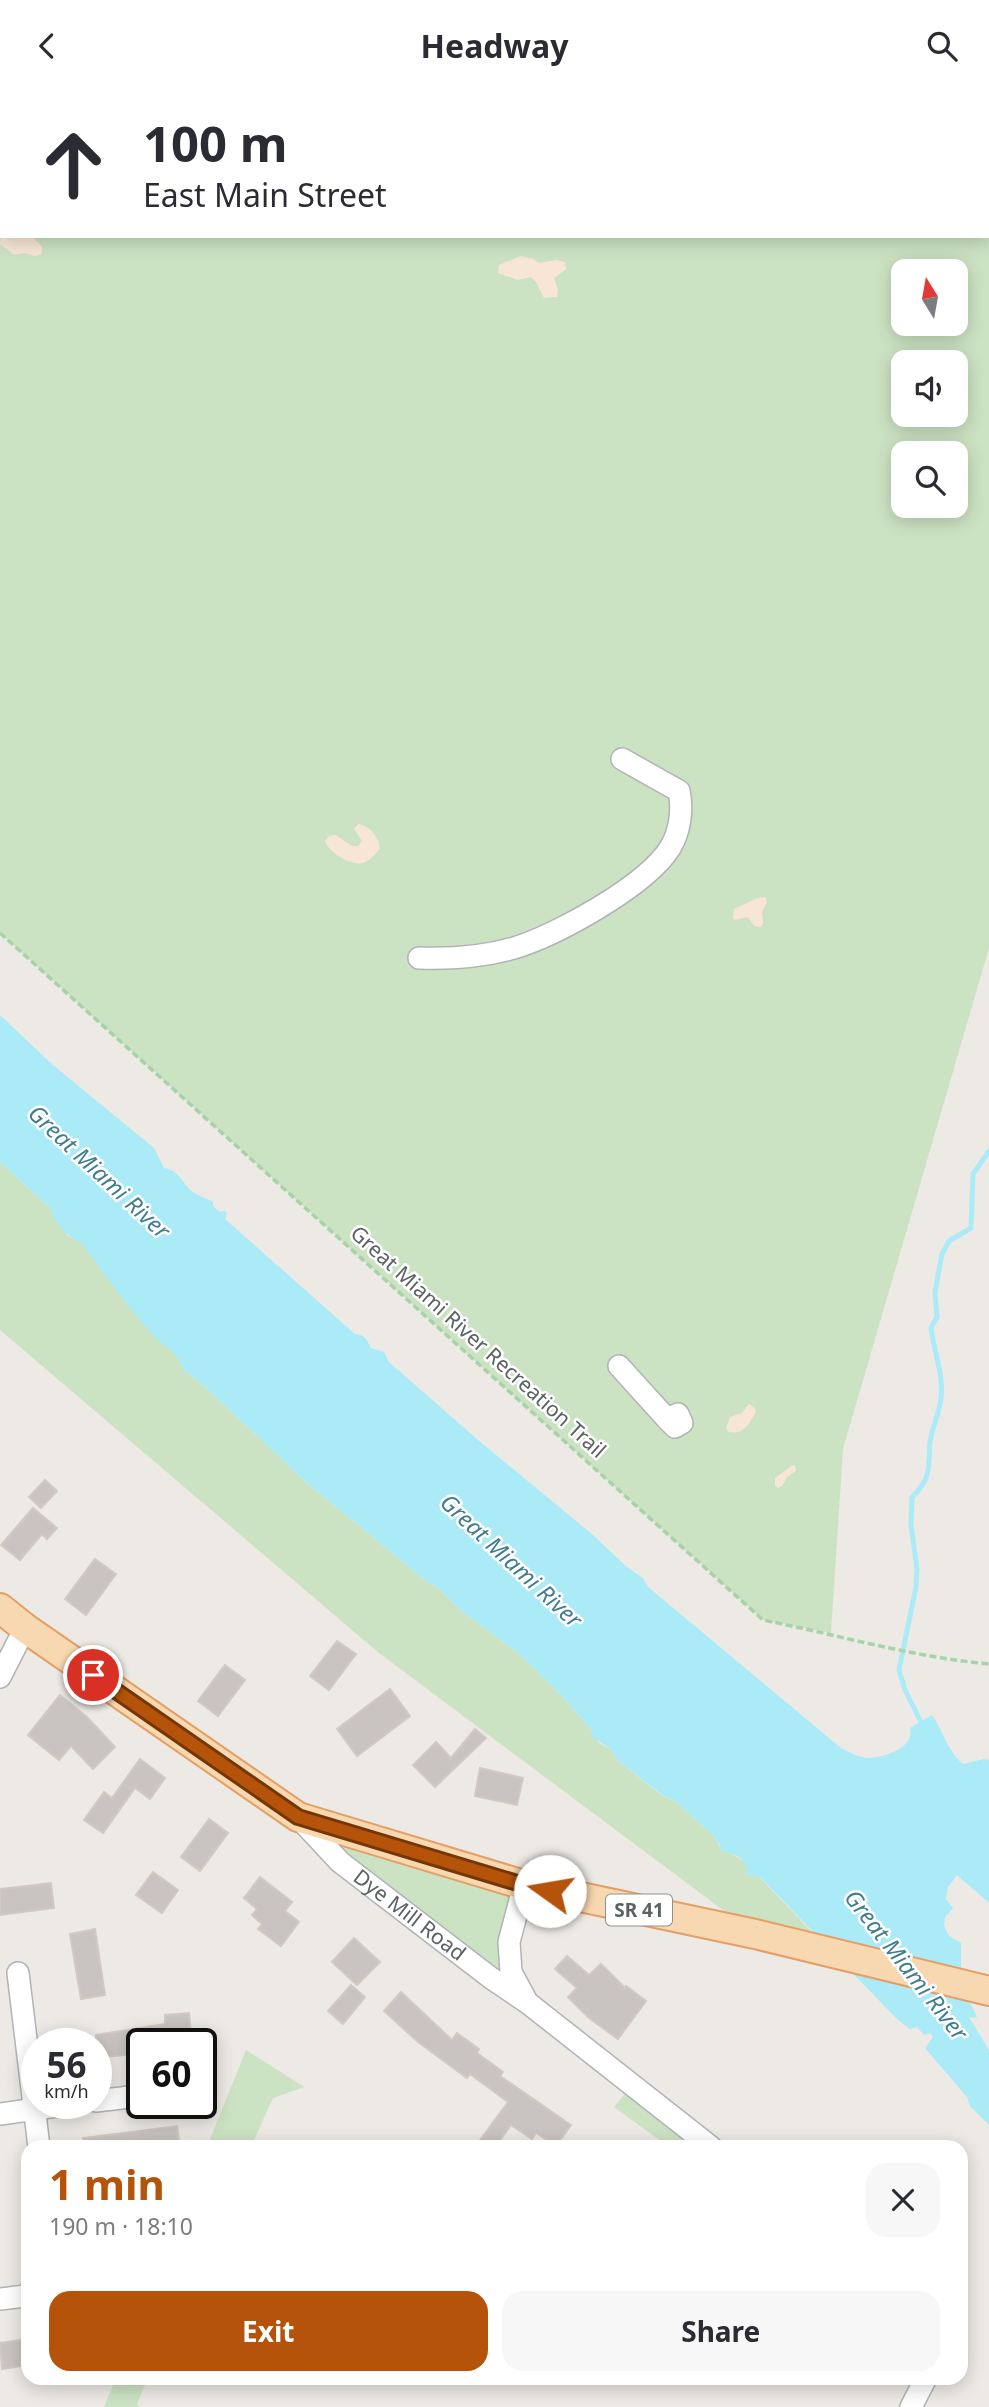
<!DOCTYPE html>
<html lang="en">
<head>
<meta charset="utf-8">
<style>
	:root { --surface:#fff; --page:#f7f7f7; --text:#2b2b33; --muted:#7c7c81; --accent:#b45309 }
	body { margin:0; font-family:"Noto Sans",sans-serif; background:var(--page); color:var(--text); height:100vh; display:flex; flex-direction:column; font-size:26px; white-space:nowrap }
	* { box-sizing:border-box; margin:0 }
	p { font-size:23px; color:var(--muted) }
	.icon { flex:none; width:38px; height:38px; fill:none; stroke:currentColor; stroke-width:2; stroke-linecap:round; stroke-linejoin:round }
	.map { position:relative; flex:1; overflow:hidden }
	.details { position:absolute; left:21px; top:2049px; width:947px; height:245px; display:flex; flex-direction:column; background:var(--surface); border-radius:21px; box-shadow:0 4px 18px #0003 }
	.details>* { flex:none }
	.top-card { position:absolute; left:0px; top:0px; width:990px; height:147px; box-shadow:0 4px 18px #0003; background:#fff; color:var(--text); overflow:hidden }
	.needle { width:46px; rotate:349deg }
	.buttons { position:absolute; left:891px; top:168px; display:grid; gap:14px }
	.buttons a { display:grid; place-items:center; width:77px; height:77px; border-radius:14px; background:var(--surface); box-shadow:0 4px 18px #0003; font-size:35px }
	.speed { position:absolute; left:21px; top:1937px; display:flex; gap:14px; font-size:35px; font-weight:700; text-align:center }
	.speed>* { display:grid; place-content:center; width:91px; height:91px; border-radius:50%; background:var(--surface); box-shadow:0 4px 18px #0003; line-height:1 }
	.speed small { font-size:18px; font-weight:400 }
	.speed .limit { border:4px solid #111; border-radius:10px; background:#fff; color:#111 }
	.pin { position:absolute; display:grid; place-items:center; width:60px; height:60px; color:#fff; margin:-30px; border:4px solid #fff; border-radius:50%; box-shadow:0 2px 7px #0007 }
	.me { position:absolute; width:77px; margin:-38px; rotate:283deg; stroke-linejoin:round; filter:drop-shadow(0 0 5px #0008) }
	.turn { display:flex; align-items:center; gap:24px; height:147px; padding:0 28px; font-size:32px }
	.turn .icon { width:91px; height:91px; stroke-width:2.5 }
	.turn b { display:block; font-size:49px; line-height:60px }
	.round { display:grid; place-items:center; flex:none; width:74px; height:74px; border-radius:21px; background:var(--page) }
	.headline { display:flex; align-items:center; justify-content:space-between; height:119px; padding:0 28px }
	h1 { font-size:42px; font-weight:700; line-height:52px; color:var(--accent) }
	.cta { display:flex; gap:14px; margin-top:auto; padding:14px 28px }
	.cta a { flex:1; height:80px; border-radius:21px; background:var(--accent); color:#fff; font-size:28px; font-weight:700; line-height:80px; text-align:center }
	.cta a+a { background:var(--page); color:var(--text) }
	header { display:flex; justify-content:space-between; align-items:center; height:91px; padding:0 28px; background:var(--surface); font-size:32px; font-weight:700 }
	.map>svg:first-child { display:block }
</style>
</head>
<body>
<header><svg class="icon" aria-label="back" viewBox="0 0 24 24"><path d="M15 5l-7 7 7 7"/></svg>Headway<svg class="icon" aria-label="search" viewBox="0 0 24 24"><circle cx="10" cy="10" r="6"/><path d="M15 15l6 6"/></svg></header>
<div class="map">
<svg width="989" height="2316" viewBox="0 0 989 2316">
	<rect width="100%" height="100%" fill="#ede9e5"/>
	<g fill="#cce3c3" fill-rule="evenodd">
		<path d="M 0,0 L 989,0 L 989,857 L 843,1358 L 831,1542 L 763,1529 L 0,842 ZM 2,2 L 989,2 L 989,145 L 2,145 ZM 903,180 L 956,180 L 956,233 L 903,233 ZM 903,271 L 956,271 L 956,324 L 903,324 ZM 903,362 L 956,362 L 956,415 L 903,415 Z"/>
		<polygon points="0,1071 51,1118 68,1145 82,1152 146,1236 172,1258 185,1280 204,1295 308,1393 431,1494 436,1495 460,1519 518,1562 565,1608 592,1640 599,1652 612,1659 617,1669 661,1704 675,1710 715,1746 719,1755 745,1771 832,1862 755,1843 379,1562 0,1239"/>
		<polygon points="298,1726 524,1794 509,1851 528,1912"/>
		<polygon points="246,1959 304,1996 273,2007 251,2056 207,2056"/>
		<polygon points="632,1994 711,2056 669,2056 614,2016"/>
		<polygon points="116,2287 148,2287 137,2313 140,2316 104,2316"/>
	</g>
	<g fill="#f7e6d6">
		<polygon points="2,141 2,145 32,145 42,156 42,163 35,165 25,162 14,164 0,153"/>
		<polygon points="521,165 533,168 539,172 556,169 565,171 566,178 554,187 558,199 557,206 544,207 536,191 531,186 518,189 498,182 499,174"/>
		<path d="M 358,733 C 370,735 378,745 380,757 C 376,763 370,769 363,772 C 351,775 328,761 325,750 L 329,745 L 336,744 L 352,755 L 358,755 L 362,750 L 354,738 Z"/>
		<polygon points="765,806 767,811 762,821 763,832 761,836 754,835 748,826 735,829 733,827 734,818 758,807"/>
		<path d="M 749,1313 L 755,1317 L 756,1321 C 749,1332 744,1344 729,1341 L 726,1337 L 730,1326 L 742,1322 Z"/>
		<polygon points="793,1374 795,1375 796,1380 787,1386 782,1395 778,1397 775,1394 775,1387"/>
	</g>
	<path fill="#abebf7" d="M 0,924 L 53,974 L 154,1057 L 164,1077 C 181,1079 183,1096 196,1103 C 201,1106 207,1107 213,1111 L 213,1115 L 220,1121 L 225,1120 L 227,1122 L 225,1128 L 355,1243 C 364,1243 367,1249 371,1257 L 384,1261 L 389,1271 L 478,1349 L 593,1444 L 627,1476 L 643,1487 L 647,1495 L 841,1657 C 849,1661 860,1667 869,1667 C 885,1666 915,1657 910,1637 L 932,1624 C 943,1640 948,1661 963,1673 L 984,1668 L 989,1669 L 989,1812 L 957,1784 L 948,1796 L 946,1808 L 953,1817 L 945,1826 L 944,1835 L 949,1845 L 961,1852 L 961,1905 C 970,1910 974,1917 977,1927 L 969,1926 L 989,1959 L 989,2034 L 970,2015 L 967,2006 L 925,1957 L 933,1946 L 930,1942 L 924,1944 L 917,1936 L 910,1938 L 897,1928 L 760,1786 L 746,1784 C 749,1768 736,1763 723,1761 L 715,1746 L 675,1710 L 662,1704 L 617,1669 L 612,1659 L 592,1646 L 592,1640 L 565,1608 L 518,1562 L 460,1519 L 436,1495 L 431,1494 L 308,1393 L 204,1295 L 185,1280 L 172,1259 C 155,1256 96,1171 82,1153 C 68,1145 54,1134 51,1118 L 0,1071 Z"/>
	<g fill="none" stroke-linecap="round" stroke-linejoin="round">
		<path stroke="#abebf7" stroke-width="5" d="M 923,1635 L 905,1599 L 899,1579 L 916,1496 L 917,1478 L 911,1434 L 912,1406 C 932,1387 928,1377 930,1351 C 932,1337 939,1323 941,1308 C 944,1284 934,1261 931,1237 L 937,1226 L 935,1201 L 942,1163 L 949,1150 L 971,1137 L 973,1083 L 989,1060"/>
	</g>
	<g fill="#c9c4c2" stroke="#d2c9c3" stroke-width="2">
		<polygon points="45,1389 57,1400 41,1417 29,1406"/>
		<polygon points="33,1417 57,1437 47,1448 42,1443 20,1469 1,1454"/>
		<polygon points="95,1468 116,1483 86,1524 65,1508"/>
		<polygon points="337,1550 356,1563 329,1599 310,1585"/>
		<polygon points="225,1574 245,1589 218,1625 198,1610"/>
		<polygon points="390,1598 410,1625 357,1665 337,1638"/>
		<polygon points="60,1604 87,1626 115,1656 93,1678 71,1655 59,1669 28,1644"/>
		<polygon points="475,1638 486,1647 435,1696 413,1674 436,1651 451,1667"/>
		<polygon points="140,1668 165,1687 150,1708 135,1697 103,1742 84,1729 104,1701 112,1707"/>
		<polygon points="480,1677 523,1687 517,1714 475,1705"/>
		<polygon points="209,1728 228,1742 200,1780 181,1766"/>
		<polygon points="153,1781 178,1799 162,1822 136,1804"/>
		<polygon points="260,1786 292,1811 285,1820 299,1831 281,1855 258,1838 262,1833 252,1824 257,1818 244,1807"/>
		<polygon points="51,1792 54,1817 0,1824 0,1798"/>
		<polygon points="95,1838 105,1904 81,1908 70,1843"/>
		<polygon points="354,1847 380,1871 357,1894 332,1871"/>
		<polygon points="567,1865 589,1884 601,1873 625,1897 626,1895 646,1910 618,1948 589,1927 568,1906 577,1897 555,1878"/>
		<polygon points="351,1894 365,1906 343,1933 328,1920"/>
		<polygon points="401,1901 452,1949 457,1942 479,1958 477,1962 503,1981 500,1985 571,2034 556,2055 536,2042 532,2048 511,2034 495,2056 490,2056 480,2049 508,2011 470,1983 467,1987 418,1951 384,1920"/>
		<polygon points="189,1922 192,1953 142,1953 142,1962 96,1967 96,1944 165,1933 165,1924"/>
		<polygon points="177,2035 180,2056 84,2056 83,2047"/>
		<polygon points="28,2248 28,2274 2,2278 0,2252"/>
	</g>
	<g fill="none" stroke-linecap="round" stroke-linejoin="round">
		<defs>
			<g id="minor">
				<path d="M 419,867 C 451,868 483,866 514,857 C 557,844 646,795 670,757 C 680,741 683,718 679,700 L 622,668"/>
				<polyline points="619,1275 667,1328 675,1336 682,1332 678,1323 667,1328"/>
				<polyline points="0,1586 25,1537"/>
				<path id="s1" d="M 298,1726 L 340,1771 L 491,1887 L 528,1912 L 711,2056"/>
				<polyline points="524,1794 509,1851 511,1881 526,1909"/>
				<polyline points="18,1882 39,2056"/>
				<polyline points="96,2010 138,2005"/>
				<polyline points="0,2023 78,2012"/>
				<polyline points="0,2208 25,2205 28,2202"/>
				<polyline points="911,2316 926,2287"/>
			</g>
			<polyline id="major" points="0,1517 25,1537 298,1726 524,1794 755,1843 989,1900"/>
		</defs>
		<use href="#minor" stroke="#b0b4b6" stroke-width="24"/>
		<use href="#major" stroke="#e49f67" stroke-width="32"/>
		<path stroke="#a8d3a8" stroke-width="3.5" stroke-dasharray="7 3.5" stroke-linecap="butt" d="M 0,842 L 763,1529 C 838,1544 913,1566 989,1573"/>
		<use href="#minor" stroke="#fff" stroke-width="21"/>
		<use href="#major" stroke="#f7d8b0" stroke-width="28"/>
	</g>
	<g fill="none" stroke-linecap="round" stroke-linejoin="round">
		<defs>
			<polyline id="route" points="93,1584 298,1726 524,1794 550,1800"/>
		</defs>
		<use href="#route" stroke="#753606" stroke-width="18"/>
		<use href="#route" stroke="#b45309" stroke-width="12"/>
	</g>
	<g text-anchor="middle" stroke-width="5" stroke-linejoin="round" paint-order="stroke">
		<rect fill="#fff" stroke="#8d9192" stroke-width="2" x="606" y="1803.5" width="66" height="31" rx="5"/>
		<g font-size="19" font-weight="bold" fill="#5c6264">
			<text x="639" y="1826">SR 41</text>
		</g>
		<g font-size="21" fill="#5c6264" stroke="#fff">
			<text transform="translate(478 1251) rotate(42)" y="7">Great Miami River Recreation Trail</text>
			<text dy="7" stroke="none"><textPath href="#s1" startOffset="149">Dye Mill Road</textPath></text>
		</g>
		<g font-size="23" font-style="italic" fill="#407c8e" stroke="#fff">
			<text transform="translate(99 1081) rotate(43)" y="8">Great Miami River</text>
			<text transform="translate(511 1470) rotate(43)" y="8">Great Miami River</text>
			<text transform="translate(906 1874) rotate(52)" y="8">Great Miami River</text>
		</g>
	</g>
</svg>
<div class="buttons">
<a><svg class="needle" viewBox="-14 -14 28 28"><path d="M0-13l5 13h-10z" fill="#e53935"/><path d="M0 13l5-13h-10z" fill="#7c7c81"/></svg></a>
<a><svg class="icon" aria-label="sound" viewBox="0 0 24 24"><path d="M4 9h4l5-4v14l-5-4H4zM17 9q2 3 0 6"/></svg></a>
<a><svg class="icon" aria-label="search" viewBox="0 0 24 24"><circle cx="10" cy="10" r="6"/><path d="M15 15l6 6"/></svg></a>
</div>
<div class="speed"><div>56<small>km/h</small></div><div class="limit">60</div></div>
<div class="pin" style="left:93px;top:1584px;background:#d93025"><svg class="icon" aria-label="arrive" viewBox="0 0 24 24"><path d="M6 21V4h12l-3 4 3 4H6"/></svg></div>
<svg class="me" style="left:550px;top:1800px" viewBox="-20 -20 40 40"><circle r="19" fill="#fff"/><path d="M0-13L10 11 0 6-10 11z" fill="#b45309"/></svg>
<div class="top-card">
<div class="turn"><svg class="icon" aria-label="ahead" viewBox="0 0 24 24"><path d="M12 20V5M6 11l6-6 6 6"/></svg><div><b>100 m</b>East Main Street</div></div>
</div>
<section class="details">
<div class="headline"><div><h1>1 min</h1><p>190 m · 18:10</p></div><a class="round"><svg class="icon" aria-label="close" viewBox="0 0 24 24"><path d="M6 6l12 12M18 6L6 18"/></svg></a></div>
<div class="cta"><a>Exit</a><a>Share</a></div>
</section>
</div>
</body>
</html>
